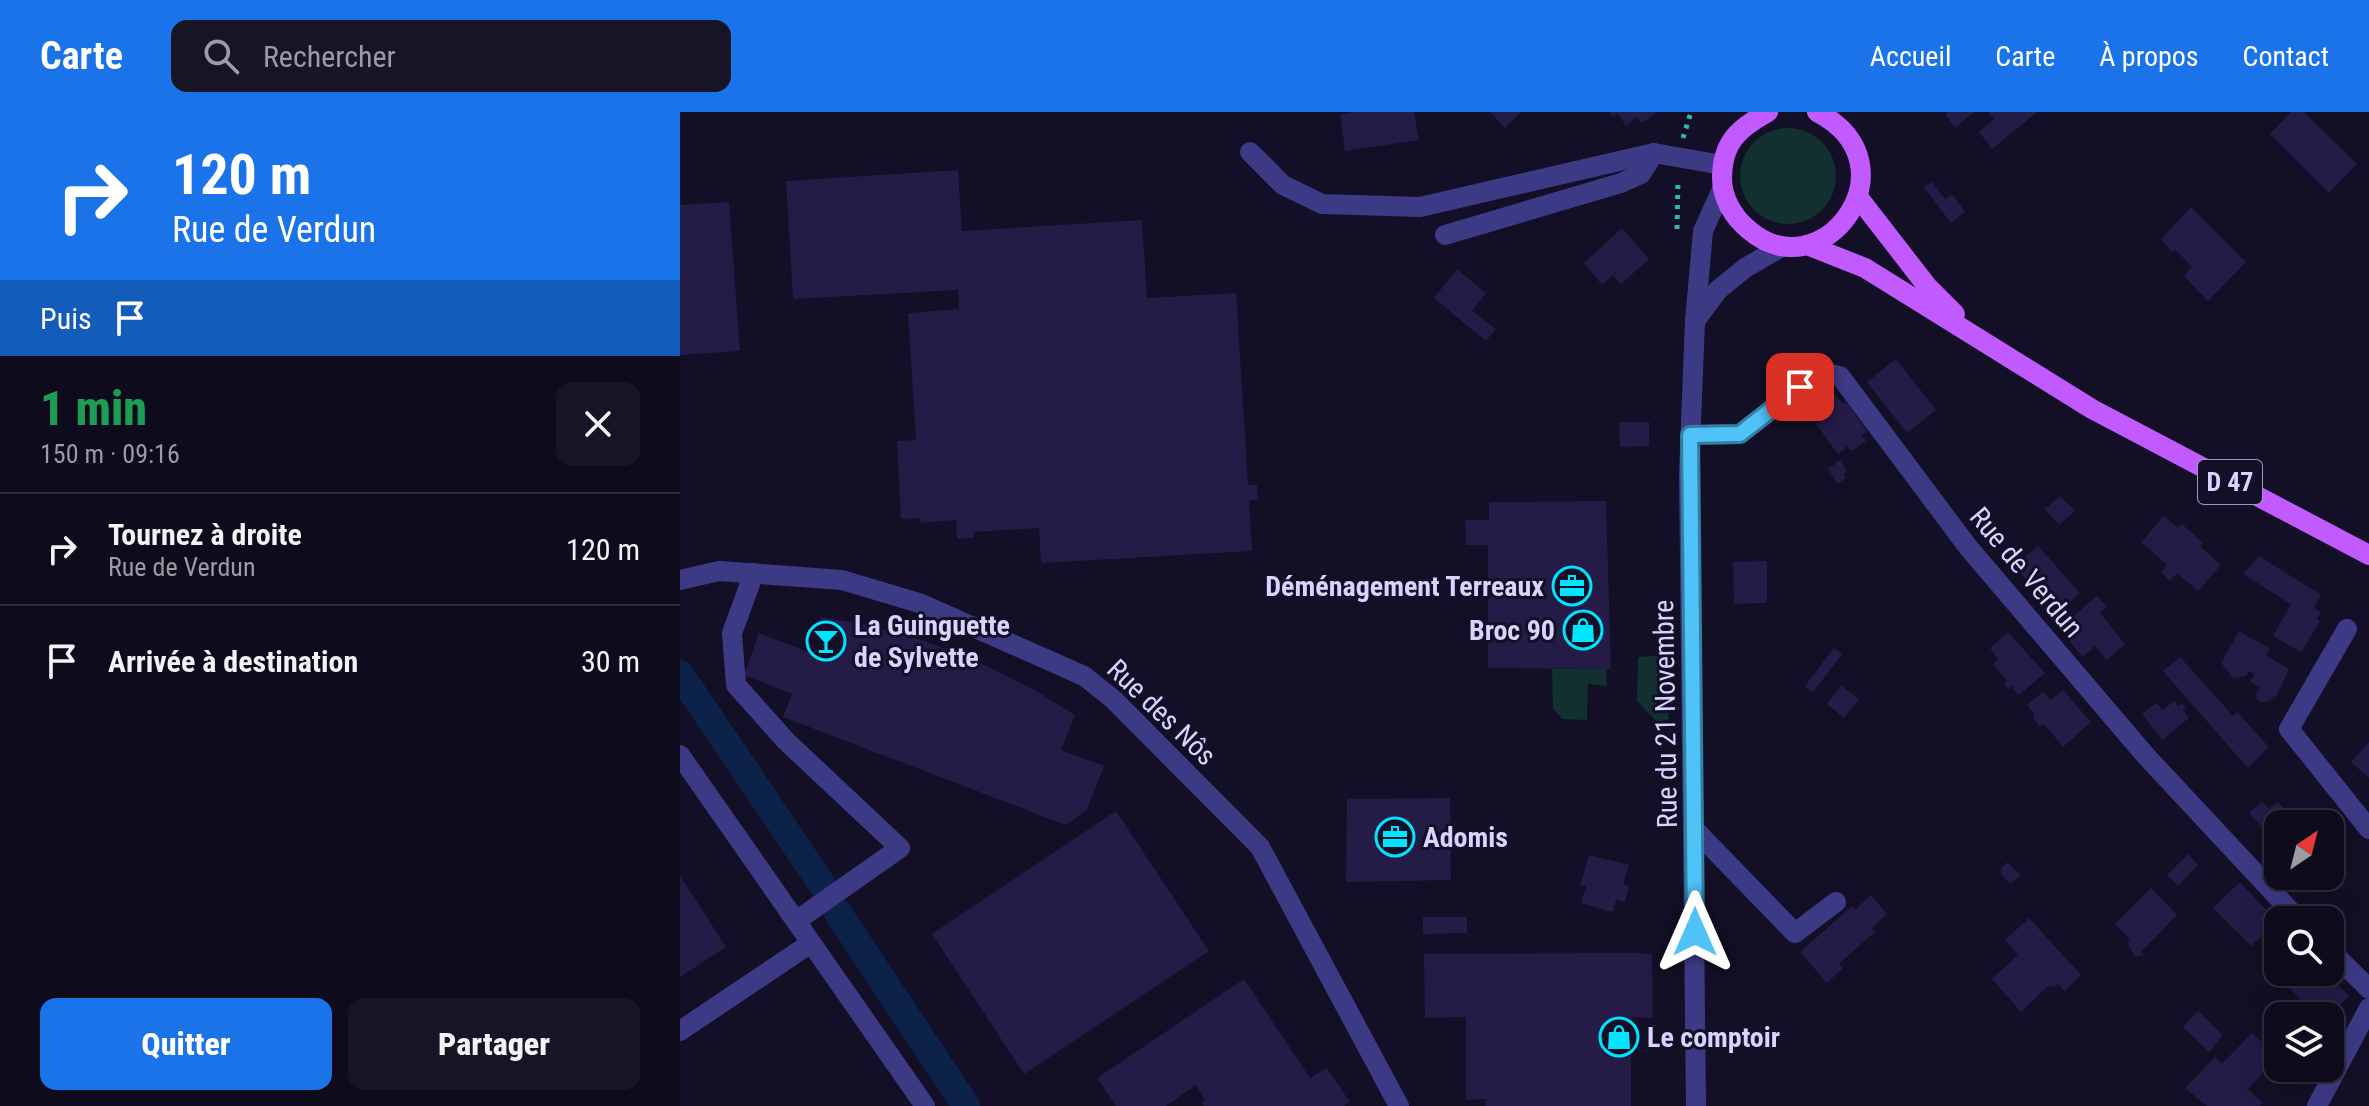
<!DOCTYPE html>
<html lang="fr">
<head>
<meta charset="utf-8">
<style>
	:root { --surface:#0e0b1c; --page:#171425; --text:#f1f3f6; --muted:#9b9ba3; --line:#2e2b3b; --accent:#1a73e8 }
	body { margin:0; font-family:"Roboto Condensed",sans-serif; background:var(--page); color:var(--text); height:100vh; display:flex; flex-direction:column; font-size:30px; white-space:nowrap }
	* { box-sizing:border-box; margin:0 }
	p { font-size:26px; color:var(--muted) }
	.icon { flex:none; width:44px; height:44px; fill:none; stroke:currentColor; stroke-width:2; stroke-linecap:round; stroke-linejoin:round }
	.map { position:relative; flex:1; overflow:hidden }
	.sheet { display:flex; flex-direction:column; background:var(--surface); width:680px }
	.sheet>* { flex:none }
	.hud { background:#1a73e8; color:#fff; overflow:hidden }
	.needle { width:52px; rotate:35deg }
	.buttons { position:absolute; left:1584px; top:698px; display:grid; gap:16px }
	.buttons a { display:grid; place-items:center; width:80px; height:80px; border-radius:16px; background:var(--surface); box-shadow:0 8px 32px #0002,0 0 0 2px var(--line); font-size:40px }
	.pin { position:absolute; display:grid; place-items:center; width:68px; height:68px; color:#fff; margin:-34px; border-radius:16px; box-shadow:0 4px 12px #0006 }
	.me { position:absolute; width:88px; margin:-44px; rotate:0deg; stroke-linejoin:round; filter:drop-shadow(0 0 6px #0008) }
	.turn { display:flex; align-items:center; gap:28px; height:168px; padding:0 40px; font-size:36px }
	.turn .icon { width:104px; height:104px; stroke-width:2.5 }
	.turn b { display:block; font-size:56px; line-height:68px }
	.then { display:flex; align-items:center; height:76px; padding:0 40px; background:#0003; gap:16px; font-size:30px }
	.round { display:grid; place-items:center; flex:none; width:84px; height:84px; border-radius:16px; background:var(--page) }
	.head { display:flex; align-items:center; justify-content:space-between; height:136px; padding:0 40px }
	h1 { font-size:48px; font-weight:800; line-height:60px; color:#1e9e55 }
	.action { display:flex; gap:16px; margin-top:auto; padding:16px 40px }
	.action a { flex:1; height:92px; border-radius:16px; background:var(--accent); color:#fff; font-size:32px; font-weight:800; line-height:92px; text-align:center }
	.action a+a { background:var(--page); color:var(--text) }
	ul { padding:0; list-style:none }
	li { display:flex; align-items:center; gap:24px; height:112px; padding:0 40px; border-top:2px solid var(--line) }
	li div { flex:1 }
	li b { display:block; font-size:30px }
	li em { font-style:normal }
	header { display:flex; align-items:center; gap:48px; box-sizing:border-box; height:112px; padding:0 40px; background:var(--accent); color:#fff }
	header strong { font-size:38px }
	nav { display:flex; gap:44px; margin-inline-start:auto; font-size:28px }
	.search { width:560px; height:72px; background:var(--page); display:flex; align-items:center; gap:20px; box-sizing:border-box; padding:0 28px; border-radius:16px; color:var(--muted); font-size:30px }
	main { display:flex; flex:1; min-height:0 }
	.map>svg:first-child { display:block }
</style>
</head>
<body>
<header>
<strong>Carte</strong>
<div class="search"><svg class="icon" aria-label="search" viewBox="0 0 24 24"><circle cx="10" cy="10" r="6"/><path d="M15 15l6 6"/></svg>Rechercher</div>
<nav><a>Accueil</a><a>Carte</a><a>À propos</a><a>Contact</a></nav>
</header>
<main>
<section class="sheet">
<div class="hud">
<div class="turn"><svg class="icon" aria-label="right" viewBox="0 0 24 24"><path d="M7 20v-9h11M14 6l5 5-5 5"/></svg><div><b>120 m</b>Rue de Verdun</div></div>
<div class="then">Puis<svg class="icon" aria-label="arrive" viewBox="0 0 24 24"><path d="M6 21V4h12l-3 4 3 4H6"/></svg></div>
</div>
<div class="head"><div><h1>1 min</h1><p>150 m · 09:16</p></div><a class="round"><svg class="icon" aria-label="close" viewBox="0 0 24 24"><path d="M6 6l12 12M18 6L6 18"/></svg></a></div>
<ul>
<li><svg class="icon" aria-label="right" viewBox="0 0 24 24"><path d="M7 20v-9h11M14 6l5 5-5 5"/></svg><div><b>Tournez à droite</b><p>Rue de Verdun</p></div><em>120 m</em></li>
<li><svg class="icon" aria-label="arrive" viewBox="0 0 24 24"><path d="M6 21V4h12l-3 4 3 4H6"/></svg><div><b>Arrivée à destination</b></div><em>30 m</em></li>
</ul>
<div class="action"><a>Quitter</a><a>Partager</a></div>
</section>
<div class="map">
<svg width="1689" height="994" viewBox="0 0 1689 994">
	<rect width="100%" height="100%" fill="#130f26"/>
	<g fill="#12302f">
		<circle cx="1108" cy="64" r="48"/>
		<polygon points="984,543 989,607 977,610 957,589 958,545"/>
		<polygon points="872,557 926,557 927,574 908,572 907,608 882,607 873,596"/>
	</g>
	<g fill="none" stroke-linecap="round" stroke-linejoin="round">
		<g stroke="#0c2248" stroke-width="28">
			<polyline points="0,562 141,771"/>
			<polyline points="158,801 286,994"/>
		</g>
	</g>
	<g fill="#241b47">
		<polygon points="734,0 739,28 665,39 660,3 673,0"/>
		<polygon points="810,0 841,0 825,16"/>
		<polygon points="930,0 978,0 962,11 957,5 946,14 938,1 932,5"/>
		<polygon points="1268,0 1294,0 1275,16 1265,2"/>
		<polygon points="1308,0 1357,0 1312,37 1299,20 1314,7"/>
		<polygon points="1611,0 1624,0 1677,52 1649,81 1590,22"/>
		<polygon points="278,58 282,119 462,108 467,186 556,181 568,373 577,373 578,388 569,388 572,439 361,451 359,416 294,420 294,426 277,427 276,408 241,411 240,406 221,407 217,329 236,328 228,201 279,197 278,178 113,187 106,69"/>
		<polygon points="1252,70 1265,87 1272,82 1285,100 1271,111 1244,75"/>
		<polygon points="49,90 60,239 0,243 0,93"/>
		<polygon points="1511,95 1566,150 1528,189 1504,164 1512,155 1495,137 1492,140 1481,127"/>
		<polygon points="942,116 969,147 941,172 933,163 922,173 904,151"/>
		<polygon points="777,157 806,181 792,199 816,217 806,229 754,186"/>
		<polygon points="1216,247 1256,298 1227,321 1187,270"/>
		<polygon points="1155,282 1163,292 1166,290 1187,319 1182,324 1186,329 1172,339 1168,334 1158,342 1136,312 1141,308 1134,299"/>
		<polygon points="939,310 969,310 969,334 940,335"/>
		<polygon points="1160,348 1167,359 1163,362 1166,366 1158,372 1148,357"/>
		<polygon points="1380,384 1395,399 1379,413 1365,397"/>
		<polygon points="926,389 931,557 808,556 808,433 786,433 785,408 809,408 809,390"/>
		<polygon points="1484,404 1498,416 1502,412 1523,431 1520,434 1541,453 1518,479 1497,461 1490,469 1481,460 1487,453 1461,430"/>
		<polygon points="1358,434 1400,481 1376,502 1334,454"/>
		<polygon points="1579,444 1641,483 1634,496 1641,500 1637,507 1640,509 1621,540 1593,524 1611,492 1563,462"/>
		<polygon points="1087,449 1087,491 1054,492 1053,450"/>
		<polygon points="1417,484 1427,495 1420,501 1445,532 1427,548 1415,534 1403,545 1388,527 1400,517 1391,506"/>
		<polygon points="141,505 182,512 245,529 302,552 353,577 395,603 381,638 424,654 407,698 386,713 103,605 112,582 64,563 79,521 128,540"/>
		<polygon points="1559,519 1590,537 1586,543 1609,557 1596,585 1594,584 1590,589 1582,591 1577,588 1576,582 1580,576 1570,570 1575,562 1569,559 1566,564 1553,566 1541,551"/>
		<polygon points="1328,520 1365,561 1339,583 1331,574 1328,577 1324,572 1327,569 1313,552 1318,547 1310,536"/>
		<polygon points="1154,536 1162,542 1133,580 1125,574"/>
		<polygon points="1500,545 1553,604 1557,600 1589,635 1568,656 1483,559"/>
		<polygon points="1161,573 1179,587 1164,606 1147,592"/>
		<polygon points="1383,578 1411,610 1383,635 1364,612 1360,615 1353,606 1355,603 1347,593 1363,580 1371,588"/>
		<polygon points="1494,589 1498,594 1502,591 1506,596 1503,598 1509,606 1482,628 1462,602 1476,591 1483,598"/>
		<polygon points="1689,630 1689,666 1671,650"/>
		<polygon points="770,686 771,768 666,770 667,687"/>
		<polygon points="1582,689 1588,696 1598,690 1619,712 1598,712 1598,740 1587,728 1590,724 1569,701"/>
		<polygon points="436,699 529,839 344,962 252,822"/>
		<polygon points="1508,742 1518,753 1498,774 1487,763"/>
		<polygon points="909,743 949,753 943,772 949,774 945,790 936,788 933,800 901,791 906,774 900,774"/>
		<polygon points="1328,750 1340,763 1330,772 1321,762 1322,755"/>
		<polygon points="0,764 46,835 0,865"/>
		<polygon points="1560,770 1591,803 1584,809 1591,815 1571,834 1533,796"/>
		<polygon points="1471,776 1497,803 1461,840 1465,843 1455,845 1447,830 1450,827 1435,812"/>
		<polygon points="1191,783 1207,802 1192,816 1195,820 1159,852 1163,856 1147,871 1120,840 1172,794 1175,798"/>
		<polygon points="743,805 787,805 787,821 743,822"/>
		<polygon points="1349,806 1401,863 1385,879 1378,872 1374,875 1368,874 1341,900 1312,867 1338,843 1325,828"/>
		<polygon points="951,841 972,842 973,906 951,905 951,994 805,994 806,987 786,988 786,905 745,906 744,842"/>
		<polygon points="1598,843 1598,860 1645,860 1669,884 1650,904 1624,904 1615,894 1621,888 1593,859 1597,855 1591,850"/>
		<polygon points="564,867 630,966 647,956 670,990 664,994 524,994 521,990 525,988 516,973 486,994 436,994 417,966"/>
		<polygon points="1518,899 1543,923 1529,940 1503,915"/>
		<polygon points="1572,921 1598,945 1568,977 1583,991 1580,994 1527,994 1505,976 1535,945 1542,952"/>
	</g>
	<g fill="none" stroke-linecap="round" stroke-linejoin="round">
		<g stroke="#2fb8b0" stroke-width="5" stroke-dasharray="4 6" stroke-linecap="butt">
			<polyline points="1003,26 1011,0"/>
			<polyline points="997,117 998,67"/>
		</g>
		<g stroke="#3d3a85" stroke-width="20">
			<polyline points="570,40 603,73 642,92 740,95 974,41 1042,53"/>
			<polyline points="765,123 941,71 961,62 974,41"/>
			<polyline points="1015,209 1038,178 1065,156 1103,134"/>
			<polyline points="1010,323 1060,322 1140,260 1160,264 1288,435 1466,644 1619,808"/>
			<polyline points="74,461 52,521 56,573 106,629 220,736 116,809"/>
			<polyline points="0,468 39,459 162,468 239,491 404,564 433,587 580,735 719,994"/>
			<polyline points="1667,517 1609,617 1689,717"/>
			<polyline points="0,643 245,994"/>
			<polyline points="1015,718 1115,821 1156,790"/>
			<polyline points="1650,838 1689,877"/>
			<polyline points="0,919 131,831"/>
			<polyline points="1016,994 1009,361 1015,209 1023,119 1042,77"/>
			<polyline points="1637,994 1689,896"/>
		</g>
		<g stroke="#c25bff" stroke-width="20">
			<path d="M 1088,0 C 1059,16 1042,30 1042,66 C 1042,86 1053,105 1069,118 C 1143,181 1238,52 1137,0"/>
			<polyline points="1178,85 1247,174 1275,202"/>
			<polyline points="1127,133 1185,156 1412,297 1689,443"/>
		</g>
	</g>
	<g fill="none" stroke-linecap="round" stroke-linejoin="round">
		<defs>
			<polyline id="route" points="1015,820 1010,323 1060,322 1120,275"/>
		</defs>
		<use href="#route" stroke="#337fa1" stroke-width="20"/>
		<use href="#route" stroke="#4fc3f7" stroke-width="14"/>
	</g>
	<defs>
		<symbol id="office-ring" viewBox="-11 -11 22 22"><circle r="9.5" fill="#130f26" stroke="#00e5ff" stroke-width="1.5"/><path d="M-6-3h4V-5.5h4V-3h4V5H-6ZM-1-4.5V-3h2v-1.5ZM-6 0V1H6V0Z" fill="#00e5ff"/></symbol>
		<symbol id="shop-ring" viewBox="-11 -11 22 22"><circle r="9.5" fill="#130f26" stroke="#00e5ff" stroke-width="1.5"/><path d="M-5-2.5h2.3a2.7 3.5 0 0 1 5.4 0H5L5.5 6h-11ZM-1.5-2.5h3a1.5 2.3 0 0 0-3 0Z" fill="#00e5ff"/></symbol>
		<symbol id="bar-ring" viewBox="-11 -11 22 22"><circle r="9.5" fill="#130f26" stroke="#00e5ff" stroke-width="1.5"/><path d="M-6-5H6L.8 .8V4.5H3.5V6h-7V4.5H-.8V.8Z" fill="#00e5ff"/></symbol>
	</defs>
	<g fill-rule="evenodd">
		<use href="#office-ring" x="870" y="452" width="44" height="44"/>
		<use href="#shop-ring" x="881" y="496" width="44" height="44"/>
		<use href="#bar-ring" x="124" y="507" width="44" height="44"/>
		<use href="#office-ring" x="693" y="703" width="44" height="44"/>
		<use href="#shop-ring" x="917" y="903" width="44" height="44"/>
	</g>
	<g text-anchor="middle" stroke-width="6" stroke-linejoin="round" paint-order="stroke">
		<rect fill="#130f26" stroke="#9e99be" stroke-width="2" x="1518" y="348" width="64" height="44" rx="6"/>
		<g font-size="26" font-weight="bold" fill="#d9d4ff">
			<text x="1550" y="379">D 47</text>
		</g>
		<g font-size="28" fill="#d9d4ff" stroke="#130f26">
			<text transform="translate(1347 460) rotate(50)" y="10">Rue de Verdun</text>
			<text transform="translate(482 600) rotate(44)" y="10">Rue des Nôs</text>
			<text transform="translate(985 602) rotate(-91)" y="10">Rue du 21 Novembre</text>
		</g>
		<g font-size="28" font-weight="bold" fill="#d9d4ff" stroke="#130f26" text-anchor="start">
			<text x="864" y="484" text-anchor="end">Déménagement Terreaux</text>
			<text x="174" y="523">La Guinguette<tspan x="174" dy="32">de Sylvette</tspan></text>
			<text x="875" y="528" text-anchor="end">Broc 90</text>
			<text x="743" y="735">Adomis</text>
			<text x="967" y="935">Le comptoir</text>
		</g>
	</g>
</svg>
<div class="buttons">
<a><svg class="needle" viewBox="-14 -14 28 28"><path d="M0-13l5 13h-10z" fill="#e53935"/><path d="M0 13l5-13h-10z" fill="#9b9ba3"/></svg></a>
<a><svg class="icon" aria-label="search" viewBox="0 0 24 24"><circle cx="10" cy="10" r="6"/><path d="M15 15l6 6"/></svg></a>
<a><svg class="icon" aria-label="layers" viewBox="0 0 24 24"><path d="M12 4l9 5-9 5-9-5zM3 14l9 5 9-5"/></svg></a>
</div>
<div class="pin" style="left:1120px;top:275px;background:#d93025"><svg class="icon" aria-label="arrive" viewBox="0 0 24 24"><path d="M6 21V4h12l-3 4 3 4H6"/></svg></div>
<svg class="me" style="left:1015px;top:820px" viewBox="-20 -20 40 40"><path d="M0-17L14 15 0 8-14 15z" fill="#4fc3f7" stroke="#fff" stroke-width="4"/></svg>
</div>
</main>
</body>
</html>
